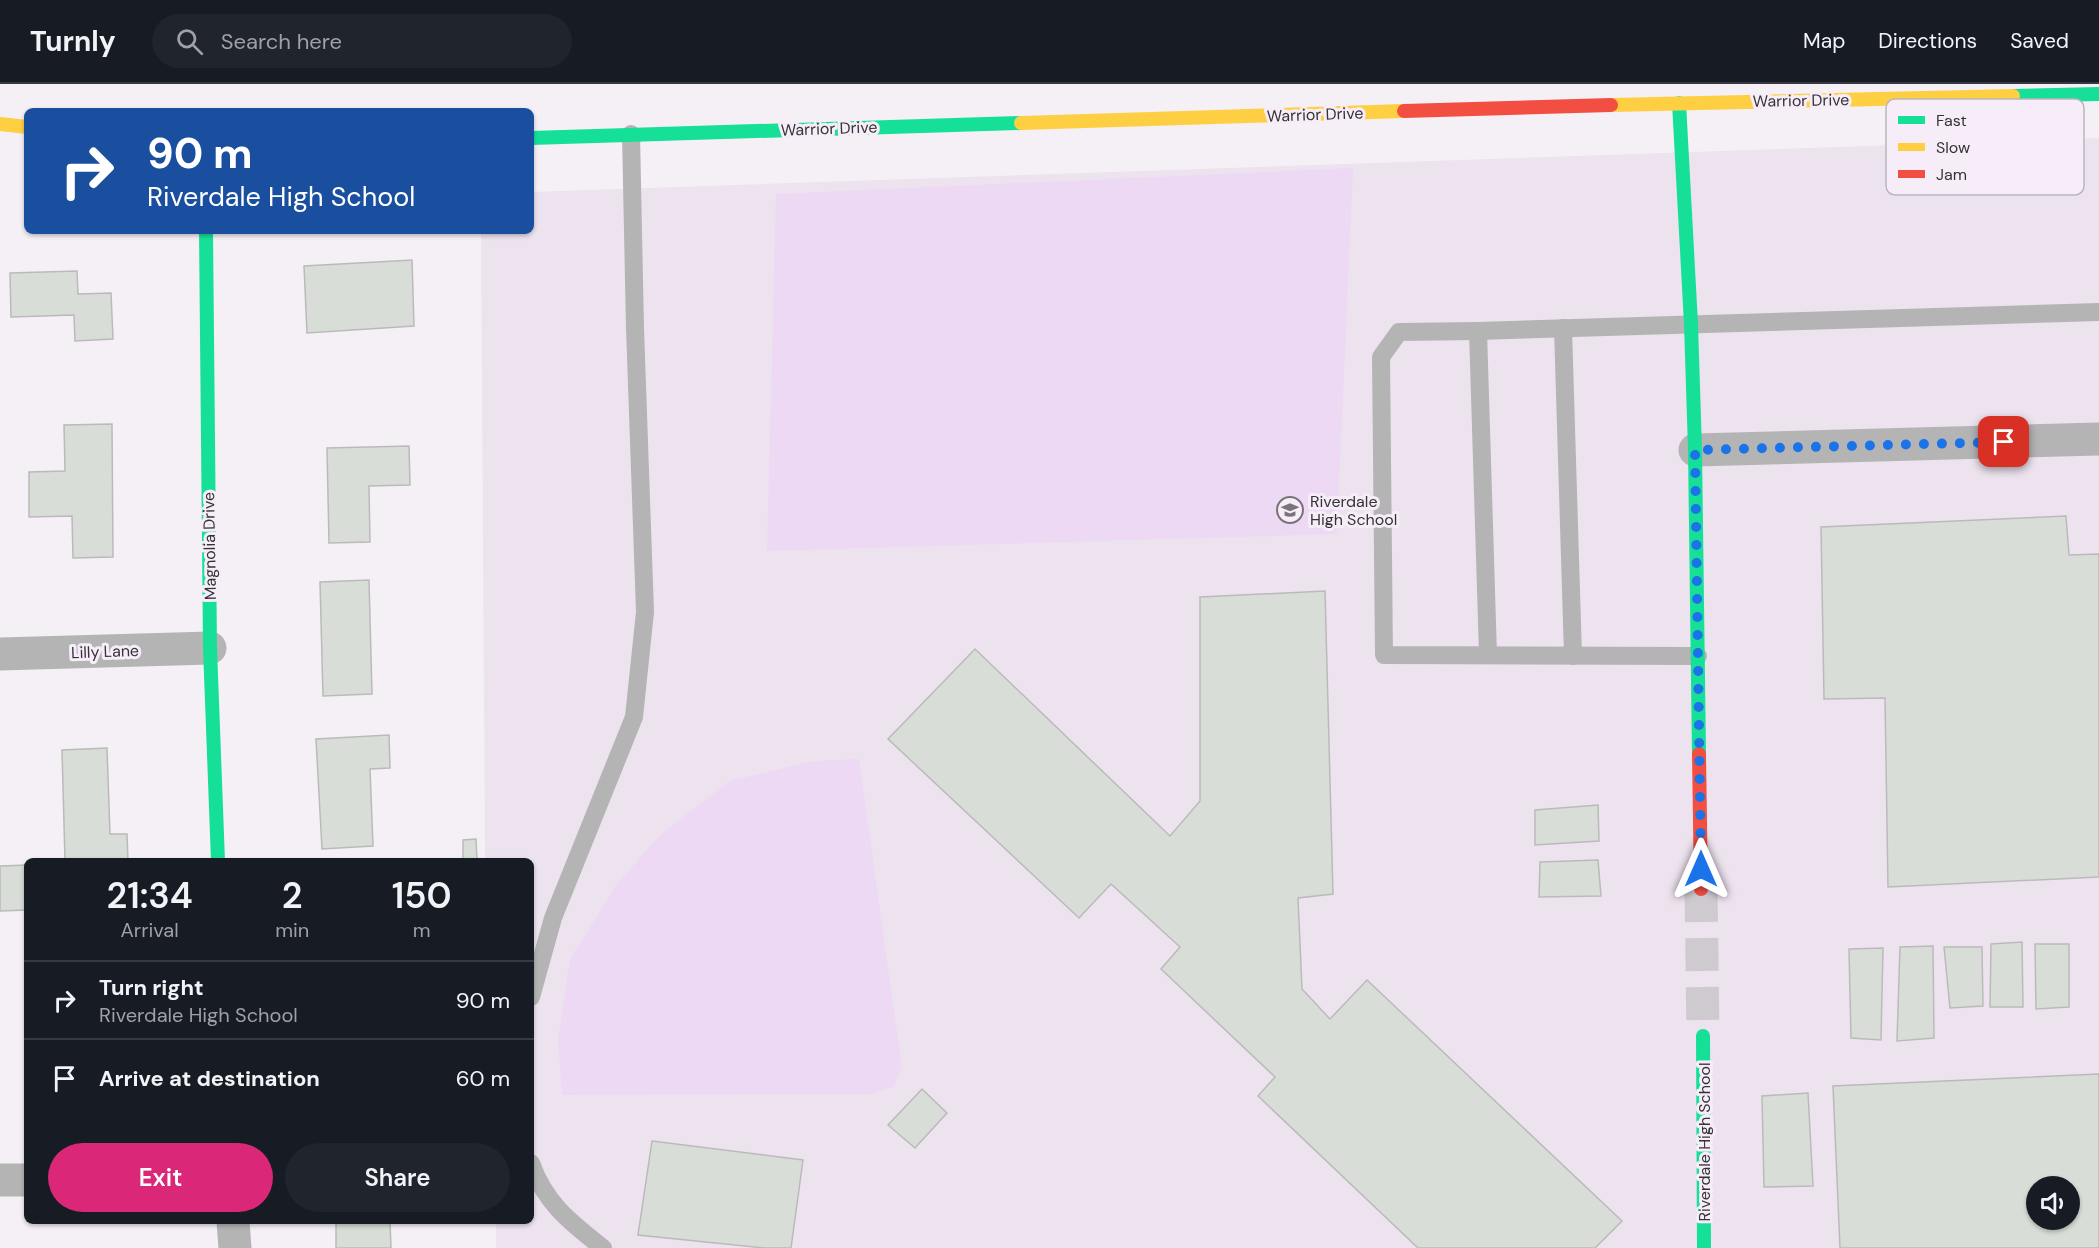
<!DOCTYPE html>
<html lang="en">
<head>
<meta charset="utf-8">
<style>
	:root { --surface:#171b24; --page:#20242c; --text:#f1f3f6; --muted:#9ea1a6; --line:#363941; --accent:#db2777 }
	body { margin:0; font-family:"DM Sans",sans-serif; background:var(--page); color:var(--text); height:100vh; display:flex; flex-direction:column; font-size:22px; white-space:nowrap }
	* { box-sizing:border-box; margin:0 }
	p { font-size:20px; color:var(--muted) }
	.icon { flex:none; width:33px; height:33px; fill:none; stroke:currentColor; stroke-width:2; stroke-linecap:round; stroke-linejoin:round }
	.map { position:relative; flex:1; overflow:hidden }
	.side { position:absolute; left:24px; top:774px; width:510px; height:366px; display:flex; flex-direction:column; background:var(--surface); border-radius:9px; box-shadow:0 2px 4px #0004 }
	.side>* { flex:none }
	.banner { position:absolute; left:24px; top:24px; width:510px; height:126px; border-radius:9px; box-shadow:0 2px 4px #0004; background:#1a4fa0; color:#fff; overflow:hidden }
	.controls { position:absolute; left:2026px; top:1092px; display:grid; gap:12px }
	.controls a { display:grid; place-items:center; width:54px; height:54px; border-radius:50%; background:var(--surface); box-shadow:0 2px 4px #0004; font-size:30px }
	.pin { position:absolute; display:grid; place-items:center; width:51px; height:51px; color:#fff; margin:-26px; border-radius:12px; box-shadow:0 3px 9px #0006 }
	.me { position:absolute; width:66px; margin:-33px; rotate:0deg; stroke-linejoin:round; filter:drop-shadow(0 0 4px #0008) }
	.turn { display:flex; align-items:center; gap:21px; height:126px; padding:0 24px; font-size:27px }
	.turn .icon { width:78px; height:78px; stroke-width:2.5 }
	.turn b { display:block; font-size:42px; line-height:51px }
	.eta { display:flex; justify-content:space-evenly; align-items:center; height:102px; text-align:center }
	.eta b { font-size:36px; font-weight:600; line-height:42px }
	.action { display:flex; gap:12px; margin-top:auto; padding:12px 24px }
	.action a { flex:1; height:69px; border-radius:36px; background:var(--accent); color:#fff; font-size:24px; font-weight:600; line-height:69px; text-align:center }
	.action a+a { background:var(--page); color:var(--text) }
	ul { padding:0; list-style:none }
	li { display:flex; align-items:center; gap:18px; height:78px; padding:0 24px; border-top:2px solid var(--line) }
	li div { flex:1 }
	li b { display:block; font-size:22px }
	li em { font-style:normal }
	header { display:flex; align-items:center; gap:36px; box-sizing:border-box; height:84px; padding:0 30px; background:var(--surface); border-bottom:2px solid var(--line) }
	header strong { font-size:28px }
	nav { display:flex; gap:33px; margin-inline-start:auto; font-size:21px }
	.search { width:420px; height:54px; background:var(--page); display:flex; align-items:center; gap:15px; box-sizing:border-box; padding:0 21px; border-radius:33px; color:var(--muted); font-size:22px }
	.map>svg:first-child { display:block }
</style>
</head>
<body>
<header>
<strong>Turnly</strong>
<div class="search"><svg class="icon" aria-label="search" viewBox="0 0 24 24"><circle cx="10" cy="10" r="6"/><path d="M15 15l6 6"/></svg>Search here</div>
<nav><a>Map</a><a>Directions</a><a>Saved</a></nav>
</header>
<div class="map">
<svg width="2099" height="1164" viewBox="0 0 2099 1164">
	<rect width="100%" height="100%" fill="#f5f0f6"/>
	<path fill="#ede3ef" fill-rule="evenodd" d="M 2099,54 L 2099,1164 L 496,1164 L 496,1137 L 531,1137 L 531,777 L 485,777 L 481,147 L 531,147 L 531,108 ZM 2037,1102 L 2070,1102 L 2070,1136 L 2037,1136 Z"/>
	<g fill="#edd9f3">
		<polygon points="1353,84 1337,450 767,467 776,110"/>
		<polygon points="859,675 902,984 894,1002 872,1010 562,1011 558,956 570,876 616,801 661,750 730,697 813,677"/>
	</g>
	<g fill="#d8ddd7" stroke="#bbbabb" stroke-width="1.5" fill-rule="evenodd">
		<polygon points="412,176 414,242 307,249 304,182"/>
		<polygon points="77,187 78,210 111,209 113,255 75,257 74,231 11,233 10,189"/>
		<polygon points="112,340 113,473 73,474 72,432 29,433 29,388 65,387 64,341"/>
		<polygon points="409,362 410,401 369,402 370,458 329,459 327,364"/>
		<polygon points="2066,432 2069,471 2099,470 2099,793 1888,803 1885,614 1824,615 1821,443"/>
		<polygon points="369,496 372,610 323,612 320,498"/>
		<polygon points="1325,507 1333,810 1298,814 1302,905 1330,935 1367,896 1622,1137 1595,1164 1418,1164 1258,1012 1275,993 1161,885 1180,863 1111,800 1079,834 888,655 975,565 1170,752 1200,717 1200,513"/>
		<polygon points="389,651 390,684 370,685 373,762 322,765 316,655"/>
		<polygon points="107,664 110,750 127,750 128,777 65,777 62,666"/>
		<polygon points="1598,721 1599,757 1535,761 1535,726"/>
		<polygon points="476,755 477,777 463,777 463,756"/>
		<polygon points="1598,776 1601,812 1539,813 1540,778"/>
		<polygon points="27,781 27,826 0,827 0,782"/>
		<polygon points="2022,858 2023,923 1990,923 1991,860"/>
		<polygon points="2035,860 2069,860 2069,923 2036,925"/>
		<polygon points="1933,862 1934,954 1897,957 1900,863"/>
		<polygon points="1944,863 1982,863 1983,922 1950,924"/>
		<polygon points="1883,864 1881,956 1851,954 1849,865"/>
		<path d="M 2099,990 L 2099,1164 L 1840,1164 L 1833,1002 ZM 2037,1102 L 2070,1102 L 2070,1136 L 2037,1136 Z"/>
		<polygon points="922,1005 947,1029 915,1064 888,1041"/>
		<polygon points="1808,1009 1813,1102 1764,1103 1762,1012"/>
		<polygon points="652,1057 803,1076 791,1164 764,1164 638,1151"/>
		<polygon points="336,1137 390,1137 391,1164 336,1164"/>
	</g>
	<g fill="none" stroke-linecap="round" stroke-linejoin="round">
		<polyline stroke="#cfcad0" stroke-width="33" stroke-dasharray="33 16" stroke-linecap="butt" points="1701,805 1703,952"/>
		<g stroke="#b5b4b5" stroke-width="18">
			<polyline points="1563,244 1573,572"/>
			<polyline points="1478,247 1488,571"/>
			<polyline points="1698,572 1384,571 1381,273 1399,248 1478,247 2099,228"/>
			<polyline points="531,913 553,834 634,633 645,528 635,244 631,50"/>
			<path d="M 531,1079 C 545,1119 570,1138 603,1164"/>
		</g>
		<g stroke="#b5b4b5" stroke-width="33">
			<polyline points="1695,366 2099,355"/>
			<polyline points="0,570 210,564"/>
			<polyline points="0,1096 27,1096"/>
			<polyline points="233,1137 235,1164"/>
		</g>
		<g stroke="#16e098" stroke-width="14">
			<polyline points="2013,12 2099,10"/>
			<polyline points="1679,19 1691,240 1695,366 1699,670"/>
			<polyline points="531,54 1021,39"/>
			<polyline points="206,147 210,564 218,777"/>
			<polyline points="1703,952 1704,1164"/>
		</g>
		<g stroke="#ffcf43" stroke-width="14">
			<polyline points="1611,21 2013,12"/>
			<polyline points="1021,39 1404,27"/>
			<polyline points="0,40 27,43"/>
		</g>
		<g stroke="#f24e42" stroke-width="14">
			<polyline points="1404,27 1611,21"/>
			<polyline points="1699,670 1701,805"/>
		</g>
	</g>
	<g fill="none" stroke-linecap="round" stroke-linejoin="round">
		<polyline stroke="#1a73e8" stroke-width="10" stroke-dasharray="0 18" points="1701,785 1695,366 2004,358"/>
	</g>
	<defs>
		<symbol id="school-ring" viewBox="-11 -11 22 22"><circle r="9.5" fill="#f6edf9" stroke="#787479" stroke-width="1.5"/><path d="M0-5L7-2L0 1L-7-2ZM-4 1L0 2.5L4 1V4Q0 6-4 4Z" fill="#787479"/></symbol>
	</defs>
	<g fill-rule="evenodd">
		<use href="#school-ring" x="1275" y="411" width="30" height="30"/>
	</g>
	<g text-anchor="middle" stroke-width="6" stroke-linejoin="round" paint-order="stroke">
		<g font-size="16" fill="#353236" stroke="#f6edf9">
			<text transform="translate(1801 16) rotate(-1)" y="6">Warrior Drive</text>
			<text transform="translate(1315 30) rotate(-2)" y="6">Warrior Drive</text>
			<text transform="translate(829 44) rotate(-2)" y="6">Warrior Drive</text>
			<text transform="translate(209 462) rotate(-91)" y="6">Magnolia Drive</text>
			<text transform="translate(105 567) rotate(-2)" y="6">Lilly Lane</text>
			<text transform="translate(1704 1058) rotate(-90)" y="6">Riverdale High School</text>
		</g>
		<g font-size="16" fill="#353236" stroke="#f6edf9" text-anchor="start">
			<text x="1310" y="423">Riverdale<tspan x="1310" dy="18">High School</tspan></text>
		</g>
	</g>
	<rect x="1886" y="15" width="198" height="96" rx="9" fill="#f6edf9" stroke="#bcb5be" stroke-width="1.5"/>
	<rect x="1898" y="32" width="27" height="8" fill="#16e098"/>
	<rect x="1898" y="59" width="27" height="8" fill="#ffcf43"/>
	<rect x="1898" y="86" width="27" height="8" fill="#f24e42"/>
	<g font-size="16" fill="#353236">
		<text x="1936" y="42">Fast</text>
		<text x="1936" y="69">Slow</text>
		<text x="1936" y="96">Jam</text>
	</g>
</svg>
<div class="controls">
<a><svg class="icon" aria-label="sound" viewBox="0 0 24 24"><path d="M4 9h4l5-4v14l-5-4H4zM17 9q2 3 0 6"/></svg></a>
</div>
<div class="pin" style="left:2004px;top:358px;background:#d93025"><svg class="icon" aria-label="arrive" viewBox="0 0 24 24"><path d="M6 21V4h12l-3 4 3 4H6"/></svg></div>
<svg class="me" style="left:1701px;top:785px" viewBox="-20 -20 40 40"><path d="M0-17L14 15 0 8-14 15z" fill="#1a73e8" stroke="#fff" stroke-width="4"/></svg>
<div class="banner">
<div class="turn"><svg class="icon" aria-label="right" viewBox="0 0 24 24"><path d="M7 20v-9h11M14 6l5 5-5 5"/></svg><div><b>90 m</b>Riverdale High School</div></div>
</div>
<section class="side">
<div class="eta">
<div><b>21:34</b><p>Arrival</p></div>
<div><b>2</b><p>min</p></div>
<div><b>150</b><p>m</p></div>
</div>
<ul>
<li><svg class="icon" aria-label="right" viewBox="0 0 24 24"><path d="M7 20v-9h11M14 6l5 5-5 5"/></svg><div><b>Turn right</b><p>Riverdale High School</p></div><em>90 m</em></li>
<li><svg class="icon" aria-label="arrive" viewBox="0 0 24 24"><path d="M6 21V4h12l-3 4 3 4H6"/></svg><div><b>Arrive at destination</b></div><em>60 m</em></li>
</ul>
<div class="action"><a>Exit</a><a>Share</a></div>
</section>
</div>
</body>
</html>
